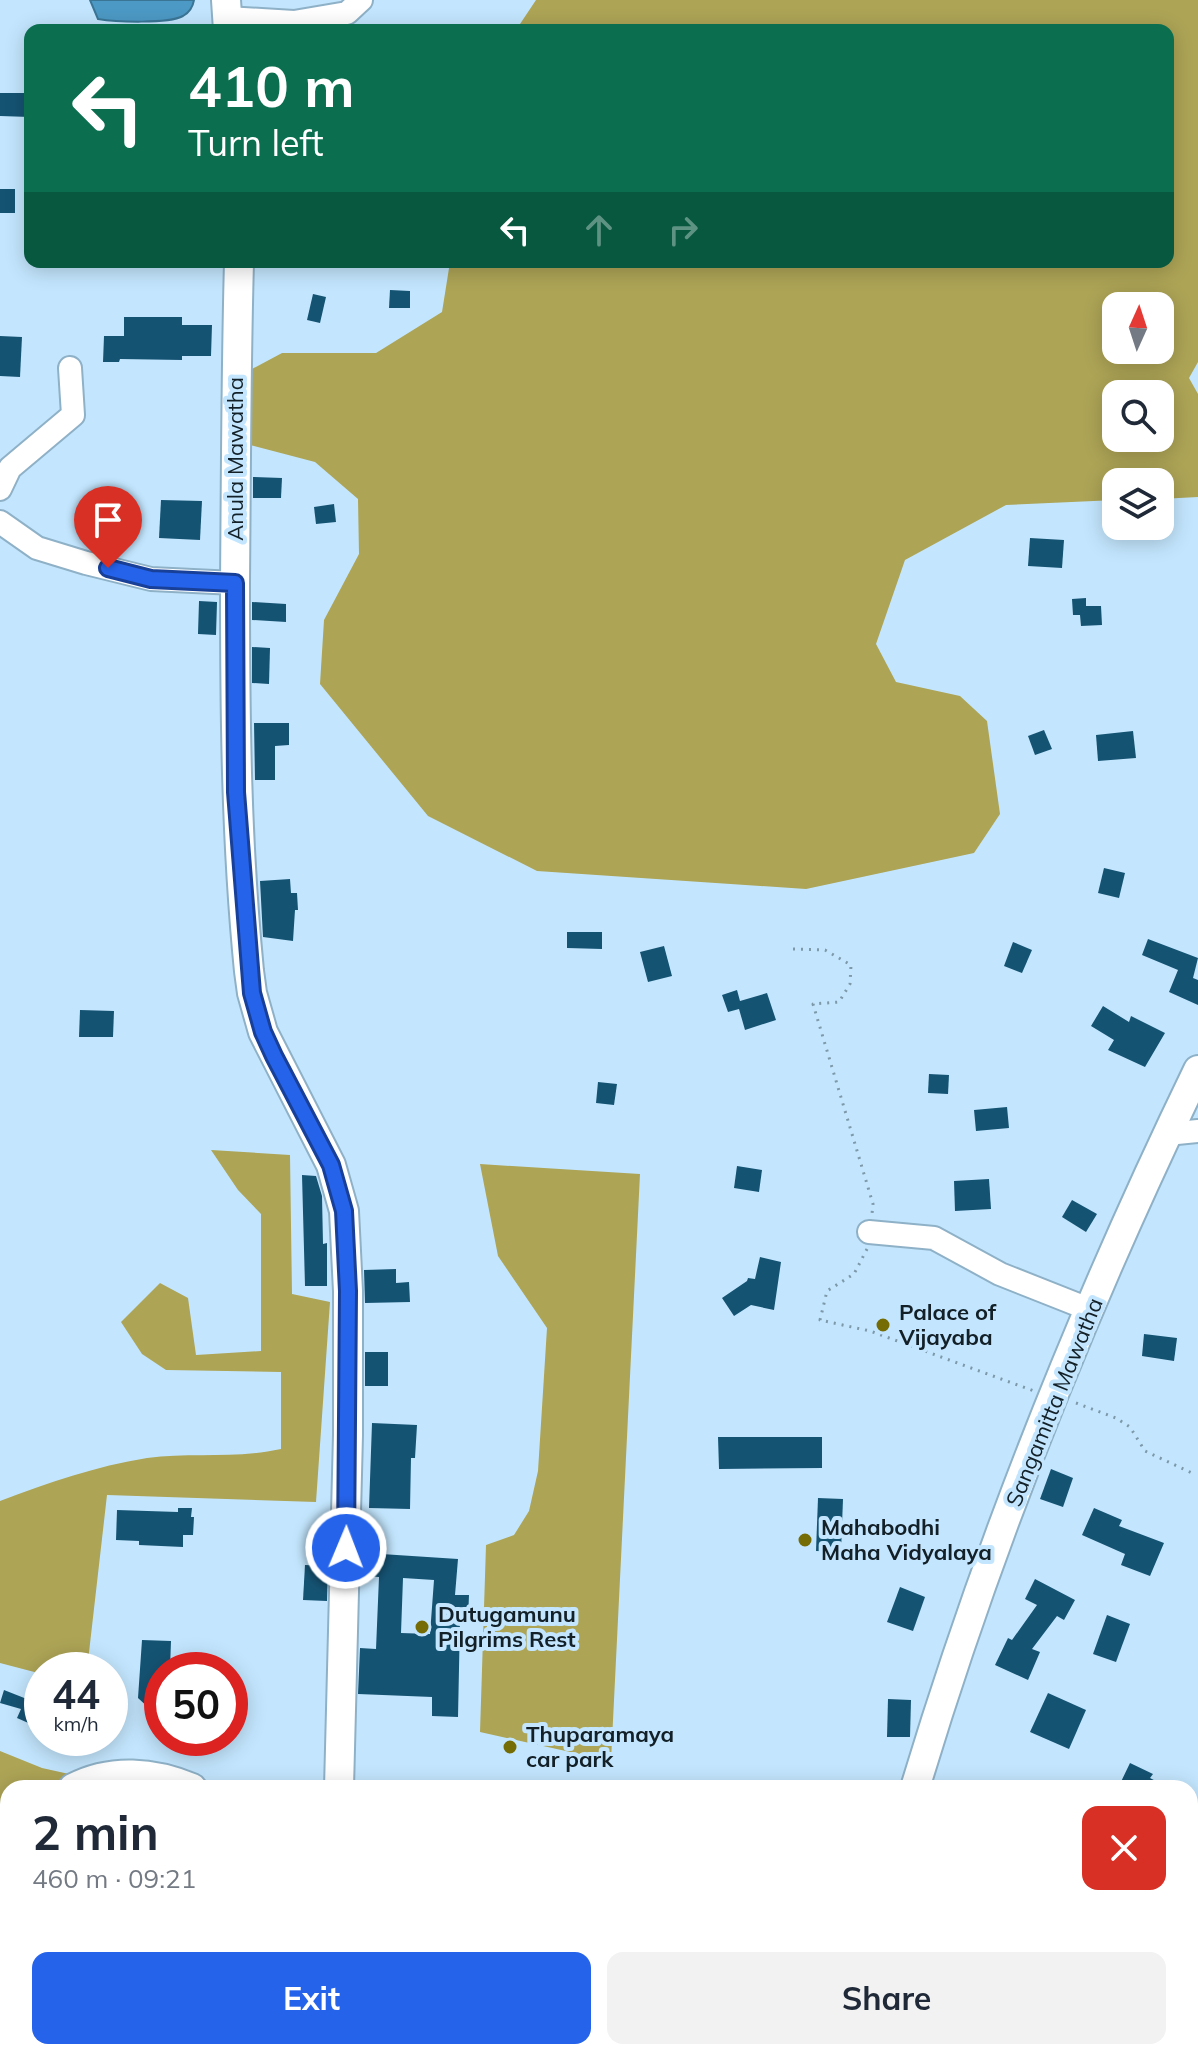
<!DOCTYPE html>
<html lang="en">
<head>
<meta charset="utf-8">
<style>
	:root { --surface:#fff; --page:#f2f2f3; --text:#1f2937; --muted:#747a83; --accent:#2563eb }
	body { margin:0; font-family:Mulish,sans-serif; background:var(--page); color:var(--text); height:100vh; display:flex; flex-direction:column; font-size:30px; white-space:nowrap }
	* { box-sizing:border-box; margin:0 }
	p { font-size:26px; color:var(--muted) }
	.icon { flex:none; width:44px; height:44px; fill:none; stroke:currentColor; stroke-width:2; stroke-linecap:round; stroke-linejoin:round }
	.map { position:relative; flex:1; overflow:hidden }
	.drawer { position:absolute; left:0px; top:1780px; width:1198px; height:280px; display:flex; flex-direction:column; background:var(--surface); border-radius:24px 24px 0 0; box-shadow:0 4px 20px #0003 }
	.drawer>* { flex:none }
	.top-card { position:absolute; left:24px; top:24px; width:1150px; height:244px; border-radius:16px; box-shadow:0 4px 20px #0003; background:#0b6e4f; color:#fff; overflow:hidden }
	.needle { width:52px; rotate:3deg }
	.buttons { position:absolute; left:1102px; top:292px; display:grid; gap:16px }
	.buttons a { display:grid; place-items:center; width:72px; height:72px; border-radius:16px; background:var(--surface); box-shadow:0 4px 20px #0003; font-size:40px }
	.speed { position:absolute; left:24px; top:1652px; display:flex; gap:16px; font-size:40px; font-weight:700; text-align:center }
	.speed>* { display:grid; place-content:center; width:104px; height:104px; border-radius:50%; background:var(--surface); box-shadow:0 4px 20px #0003; line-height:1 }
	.speed small { font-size:20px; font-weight:400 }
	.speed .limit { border:12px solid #d22; background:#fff; color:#111 }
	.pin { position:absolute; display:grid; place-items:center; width:68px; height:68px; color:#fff; margin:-82px -34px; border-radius:50% 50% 50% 0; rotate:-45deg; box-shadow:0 0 8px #0007 }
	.pin .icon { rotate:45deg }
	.me { position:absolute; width:88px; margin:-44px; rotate:1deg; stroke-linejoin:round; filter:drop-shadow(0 0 6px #0008) }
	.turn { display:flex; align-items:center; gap:28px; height:168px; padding:0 32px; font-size:36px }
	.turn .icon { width:104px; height:104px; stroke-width:2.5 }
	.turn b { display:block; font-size:56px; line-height:68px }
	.lanes { display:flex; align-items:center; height:76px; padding:0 32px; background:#0003; justify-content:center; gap:40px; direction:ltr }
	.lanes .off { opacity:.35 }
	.round { display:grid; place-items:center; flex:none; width:84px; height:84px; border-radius:16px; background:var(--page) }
	.overview { display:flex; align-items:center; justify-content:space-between; height:136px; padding:0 32px }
	h1 { font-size:48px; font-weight:700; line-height:60px }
	.primary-button { display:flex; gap:16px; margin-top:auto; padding:16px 32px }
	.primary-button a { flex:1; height:92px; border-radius:16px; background:var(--accent); color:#fff; font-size:32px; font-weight:700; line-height:92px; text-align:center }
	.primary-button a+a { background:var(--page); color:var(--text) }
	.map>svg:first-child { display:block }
</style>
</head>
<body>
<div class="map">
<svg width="1198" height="2060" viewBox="0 0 1198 2060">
	<rect width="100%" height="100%" fill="#c3e6fe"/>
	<g fill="#ada456" fill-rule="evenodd">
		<path d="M 536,0 L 1198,0 L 1198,362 L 1189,378 L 1198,394 L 1198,497 L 1160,499 L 1160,482 L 1116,482 L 1116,500 L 1006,505 L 905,560 L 876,644 L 896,682 L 960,696 L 987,721 L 1000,814 L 974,853 L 806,889 L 537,871 L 428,816 L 320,684 L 324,620 L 359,554 L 358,499 L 315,462 L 246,444 L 252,369 L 282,353 L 376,353 L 442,312 L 450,262 L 1168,262 L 1168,30 L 516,30 ZM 1116,306 L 1160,306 L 1160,350 L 1116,350 ZM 1116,394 L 1160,394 L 1160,438 L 1116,438 Z"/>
		<path d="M 211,1150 L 290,1155 L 292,1294 L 330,1302 L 316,1502 L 107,1495 L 87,1670 L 42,1670 L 42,1674 L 0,1663 L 0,1501 C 48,1483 96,1466 147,1458 C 192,1452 235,1459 281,1449 L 281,1372 L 166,1370 L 142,1354 L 121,1322 L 160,1283 L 188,1298 L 196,1355 L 261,1351 L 261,1214 L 238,1190 Z"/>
		<polygon points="480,1164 640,1174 611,1761 480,1732 486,1545 514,1535 529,1511 538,1471 547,1328 498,1256"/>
		<polygon points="0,1751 42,1768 69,1774 52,1788 8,1788 8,1830 0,1838"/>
	</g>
	<path fill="#4c99c5" stroke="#3b7596" stroke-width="2" d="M 90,0 L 194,0 C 193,6 190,12 183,16 C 168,24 116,22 98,19 Z"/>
	<g fill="#155373" fill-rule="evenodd">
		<polygon points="0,93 30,93 30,117 0,116"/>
		<rect x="0" y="189" width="15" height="24"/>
		<polygon points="390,290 410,291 410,308 389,308"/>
		<polygon points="313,294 326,297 320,323 307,320"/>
		<polygon points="124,317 182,317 182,325 212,325 211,356 182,356 182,360 120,359 119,362 103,362 104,336 124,336"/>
		<polygon points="0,336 22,337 20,377 0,376"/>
		<polygon points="253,477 282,478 281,498 253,498"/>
		<polygon points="161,500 202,501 200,540 159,538"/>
		<polygon points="334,504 336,522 316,524 314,507"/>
		<polygon points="1030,538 1064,540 1062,568 1028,566"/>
		<polygon points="1086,598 1086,606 1101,606 1102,625 1081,626 1080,615 1073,615 1072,599"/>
		<polygon points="199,601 217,602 216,635 198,634"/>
		<polygon points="252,602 286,604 286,622 252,620"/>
		<polygon points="252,647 270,648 269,684 252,683"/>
		<polygon points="254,723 289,723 289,745 275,746 275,780 255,780"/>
		<polygon points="1044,730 1052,749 1035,755 1028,736"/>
		<polygon points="1133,731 1136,758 1098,761 1096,735"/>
		<polygon points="1104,868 1125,873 1119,898 1098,893"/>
		<polygon points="290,879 291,893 297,893 298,910 295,910 293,941 263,937 260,881"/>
		<polygon points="567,932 602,932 602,949 567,948"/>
		<polygon points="1148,939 1198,958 1193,978 1198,980 1198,1005 1169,992 1178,970 1142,955"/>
		<polygon points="1013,942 1032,950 1022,973 1004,966"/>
		<polygon points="664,946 672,976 648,982 640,952"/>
		<polygon points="737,990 740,1001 767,993 776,1020 745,1030 739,1009 728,1012 722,995"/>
		<polygon points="1103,1006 1129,1022 1131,1016 1165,1033 1145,1067 1108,1050 1114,1040 1091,1026"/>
		<polygon points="80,1010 114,1011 113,1037 79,1037"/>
		<polygon points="929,1074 949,1075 948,1094 928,1093"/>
		<polygon points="598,1082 617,1084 614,1105 596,1103"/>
		<polygon points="1007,1107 1009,1128 976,1131 974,1110"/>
		<polygon points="737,1166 762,1170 759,1192 734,1188"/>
		<polygon points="302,1175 316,1176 322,1196 323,1244 327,1243 327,1286 305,1286"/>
		<polygon points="989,1179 991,1209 955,1211 954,1181"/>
		<polygon points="1072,1200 1097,1214 1086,1232 1062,1217"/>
		<polygon points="760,1257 781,1262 774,1310 751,1305 734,1316 722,1298 747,1281 748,1278 755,1279"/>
		<polygon points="396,1269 396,1283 409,1282 410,1302 365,1303 364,1270"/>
		<polygon points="1144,1334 1177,1338 1174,1361 1142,1356"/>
		<rect x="365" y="1352" width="23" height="34"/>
		<polygon points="372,1423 417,1425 415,1458 411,1458 410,1509 369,1508"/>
		<polygon points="718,1437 822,1437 822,1468 719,1469"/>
		<polygon points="1051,1469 1073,1478 1063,1507 1040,1499"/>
		<polygon points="818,1498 843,1499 841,1552 816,1551"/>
		<polygon points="178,1508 192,1508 191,1517 194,1517 193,1535 183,1535 183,1547 139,1545 139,1541 116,1540 117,1510 178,1512"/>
		<polygon points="1094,1508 1122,1520 1119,1526 1164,1543 1150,1576 1121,1565 1125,1554 1082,1535"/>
		<path d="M 366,1553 L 458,1559 L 455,1595 L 469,1595 L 468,1619 L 460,1620 L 458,1717 L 432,1716 L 432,1697 L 358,1694 L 360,1648 L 376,1649 L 379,1577 L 365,1576 ZM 403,1578 L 434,1580 L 430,1634 L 401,1633 Z"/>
		<polygon points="305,1565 328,1566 327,1601 303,1600"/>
		<polygon points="1035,1579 1075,1600 1064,1620 1057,1616 1032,1649 1040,1652 1028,1680 995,1665 1008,1638 1012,1640 1037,1605 1025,1599"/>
		<polygon points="900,1587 925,1597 913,1631 887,1622"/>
		<polygon points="1107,1615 1130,1624 1116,1662 1093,1654"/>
		<polygon points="142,1640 171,1641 170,1669 162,1669 162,1720 138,1698"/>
		<polygon points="4,1690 42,1705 42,1729 17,1718 21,1709 0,1703"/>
		<polygon points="1048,1693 1086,1710 1069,1749 1030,1732"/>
		<polygon points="888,1699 911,1700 910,1737 887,1737"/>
		<polygon points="1130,1763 1153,1774 1150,1778 1169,1788 1118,1788"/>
	</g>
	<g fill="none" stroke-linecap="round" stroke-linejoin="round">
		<defs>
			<g id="minor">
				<polyline points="227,18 294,22 347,13 361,0"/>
				<polyline points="0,489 10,468 73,415 70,368"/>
				<polyline points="0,522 37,548 86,563 151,579 235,583"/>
				<polyline points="1167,1134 1198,1131"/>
				<polyline points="869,1232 934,1238 1000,1274 1091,1310"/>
				<polyline points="837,2060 839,2052"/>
			</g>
			<g id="major">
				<polyline points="226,0 228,30"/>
				<path d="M 239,262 C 236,369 236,476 235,583 C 235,715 236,840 249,971 L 252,993 L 263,1032 L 331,1165 L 344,1211 L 348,1291 L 348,1435 L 339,1788"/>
				<path d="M 73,1788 C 111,1768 154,1772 192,1788"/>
				<path d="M 915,1788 C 989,1542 1086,1301 1198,1070"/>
				<polyline points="0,1865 8,1856"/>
				<polyline points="1190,1958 1198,1958"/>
			</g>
		</defs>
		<use href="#minor" stroke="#8fb1c7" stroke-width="26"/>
		<use href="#major" stroke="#8fb1c7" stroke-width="32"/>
		<g stroke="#7d98a9" stroke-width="3" stroke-dasharray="2 6" stroke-linecap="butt">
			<polyline points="793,949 825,950 851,965 850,984 839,1002 813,1004 873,1204 872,1214"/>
			<polyline points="867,1249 854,1274 827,1291 820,1320 870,1331 1034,1391"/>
			<polyline points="1076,1403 1116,1418 1130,1427 1145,1451 1192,1473"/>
			<polyline points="0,1893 8,1899"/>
			<polyline points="8,1966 0,1982 8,1985"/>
			<polyline points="184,2052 205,2060"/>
			<polyline points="492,2052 510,2060"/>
			<polyline points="666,2052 676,2060"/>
			<polyline points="381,2060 383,2052"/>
		</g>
		<use href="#minor" stroke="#fff" stroke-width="22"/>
		<use href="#major" stroke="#fff" stroke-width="28"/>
	</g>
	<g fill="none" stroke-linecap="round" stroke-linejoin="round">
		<defs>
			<polyline id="route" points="108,568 151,579 235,583 236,792 252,993 263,1032 274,1056 331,1165 344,1211 348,1291 346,1548"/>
		</defs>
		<use href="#route" stroke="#184099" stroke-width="20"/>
		<use href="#route" stroke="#2563eb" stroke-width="14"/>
	</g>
	<g fill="#766c06" stroke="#c3e6fe" stroke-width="3">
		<circle cx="883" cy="1325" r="8"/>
		<circle cx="805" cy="1540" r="8"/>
		<circle cx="422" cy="1627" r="8"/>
		<circle cx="510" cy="1747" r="8"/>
	</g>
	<g text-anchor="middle" stroke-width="8" stroke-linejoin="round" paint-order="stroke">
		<g font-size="22" fill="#132028" stroke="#c3e6fe">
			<text transform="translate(235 459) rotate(-90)" y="8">Anula Mawatha</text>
			<text transform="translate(1054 1402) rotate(-68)" y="8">Sangamitta Mawatha</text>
		</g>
		<g font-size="22" font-weight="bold" fill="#132028" stroke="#c3e6fe" text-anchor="start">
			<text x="899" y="1320">Palace of<tspan x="899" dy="25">Vijayaba</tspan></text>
			<text x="821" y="1535">Mahabodhi<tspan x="821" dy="25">Maha Vidyalaya</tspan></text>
			<text x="438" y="1622">Dutugamunu<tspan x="438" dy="25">Pilgrims Rest</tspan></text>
			<text x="526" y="1742">Thuparamaya<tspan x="526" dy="25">car park</tspan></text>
		</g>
	</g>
</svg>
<div class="buttons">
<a><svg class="needle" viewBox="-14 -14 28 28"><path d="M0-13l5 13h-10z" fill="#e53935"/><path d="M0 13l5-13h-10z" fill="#747a83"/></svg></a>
<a><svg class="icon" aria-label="search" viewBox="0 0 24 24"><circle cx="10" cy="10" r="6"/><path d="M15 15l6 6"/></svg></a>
<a><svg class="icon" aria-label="layers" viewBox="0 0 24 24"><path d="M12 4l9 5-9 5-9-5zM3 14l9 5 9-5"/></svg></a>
</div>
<div class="speed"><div>44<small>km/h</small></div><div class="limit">50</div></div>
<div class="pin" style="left:108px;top:568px;background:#d93025"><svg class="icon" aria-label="arrive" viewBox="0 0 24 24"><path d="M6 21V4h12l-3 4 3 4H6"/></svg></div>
<svg class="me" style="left:346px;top:1548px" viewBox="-20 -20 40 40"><circle r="17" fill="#2563eb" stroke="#fff" stroke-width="3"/><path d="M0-11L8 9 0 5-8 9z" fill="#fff"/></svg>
<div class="top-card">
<div class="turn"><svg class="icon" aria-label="left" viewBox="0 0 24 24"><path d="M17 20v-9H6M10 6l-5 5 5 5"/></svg><div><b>410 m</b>Turn left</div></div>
<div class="lanes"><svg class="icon" aria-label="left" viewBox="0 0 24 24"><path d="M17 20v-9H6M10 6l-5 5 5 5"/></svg><svg class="icon off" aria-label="ahead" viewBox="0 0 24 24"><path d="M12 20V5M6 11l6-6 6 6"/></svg><svg class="icon off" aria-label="right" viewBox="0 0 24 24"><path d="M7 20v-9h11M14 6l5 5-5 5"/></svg></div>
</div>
<section class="drawer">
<div class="overview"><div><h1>2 min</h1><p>460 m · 09:21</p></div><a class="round" style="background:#d93025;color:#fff"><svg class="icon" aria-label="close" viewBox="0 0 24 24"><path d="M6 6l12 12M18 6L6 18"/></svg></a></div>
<div class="primary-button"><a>Exit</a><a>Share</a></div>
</section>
</div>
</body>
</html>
